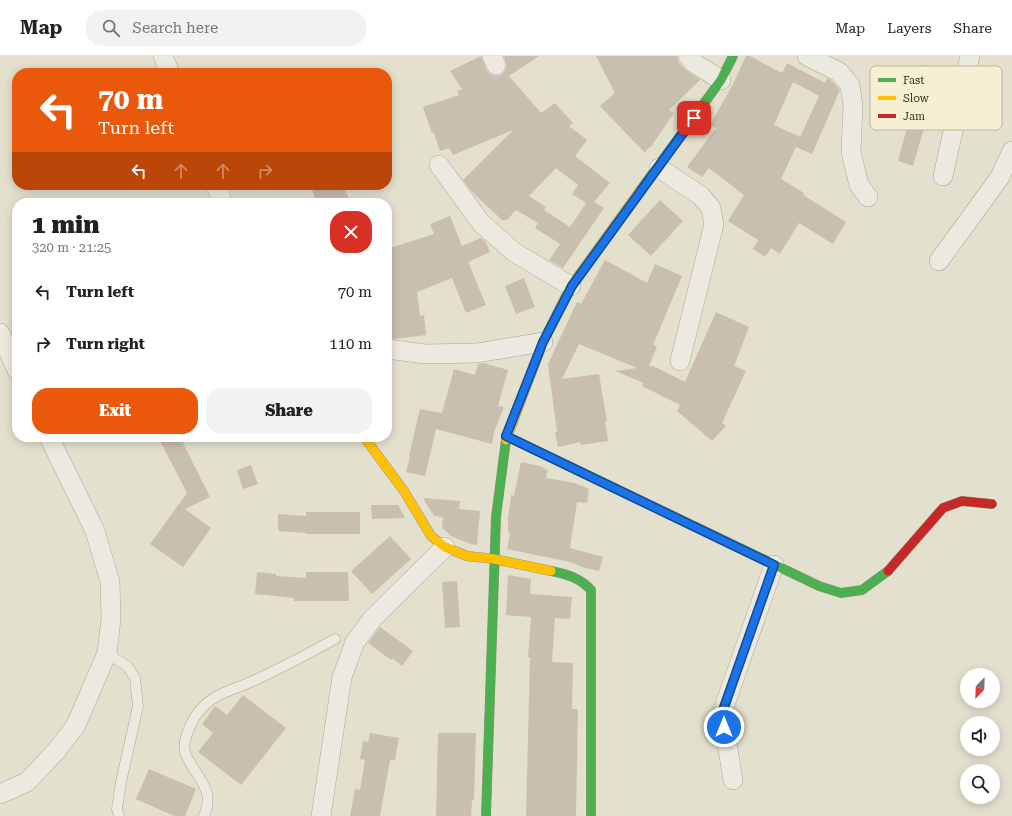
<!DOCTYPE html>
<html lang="en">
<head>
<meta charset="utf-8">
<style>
	:root { --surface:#fff; --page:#f2f2f2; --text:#222; --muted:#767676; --line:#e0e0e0; --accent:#ea580c }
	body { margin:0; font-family:"Roboto Serif",serif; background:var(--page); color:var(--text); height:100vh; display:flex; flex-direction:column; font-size:15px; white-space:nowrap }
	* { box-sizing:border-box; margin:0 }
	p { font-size:13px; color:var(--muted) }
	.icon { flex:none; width:22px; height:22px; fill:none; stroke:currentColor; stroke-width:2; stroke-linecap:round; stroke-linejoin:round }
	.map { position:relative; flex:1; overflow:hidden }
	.panel { position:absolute; left:12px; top:142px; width:380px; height:244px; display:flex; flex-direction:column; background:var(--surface); border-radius:16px; box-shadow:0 2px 10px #0003 }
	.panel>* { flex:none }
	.hud { position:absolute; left:12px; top:12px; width:380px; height:122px; border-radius:16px; box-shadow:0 2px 10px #0003; background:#ea580c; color:#fff; overflow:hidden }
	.needle { width:26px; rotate:203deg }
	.controls { position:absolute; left:960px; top:612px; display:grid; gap:8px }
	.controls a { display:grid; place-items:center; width:40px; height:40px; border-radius:50%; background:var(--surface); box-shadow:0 2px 10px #0003; font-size:20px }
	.pin { position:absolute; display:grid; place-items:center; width:34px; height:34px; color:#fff; margin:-17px; border-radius:8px; box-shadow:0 2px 6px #0006 }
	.me { position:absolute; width:44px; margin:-22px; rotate:0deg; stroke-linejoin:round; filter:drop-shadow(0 0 3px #0008) }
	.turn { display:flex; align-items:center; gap:14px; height:84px; padding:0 20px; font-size:18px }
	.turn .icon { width:52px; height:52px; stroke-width:2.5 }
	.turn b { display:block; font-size:28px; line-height:34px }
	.lanes { display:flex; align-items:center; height:38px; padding:0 20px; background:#0003; justify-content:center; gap:20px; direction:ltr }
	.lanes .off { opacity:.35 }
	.round { display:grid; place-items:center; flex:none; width:42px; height:42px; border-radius:16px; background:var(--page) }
	.headline { display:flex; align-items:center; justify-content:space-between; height:68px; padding:0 20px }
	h1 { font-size:24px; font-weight:800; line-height:30px }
	.cta { display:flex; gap:8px; margin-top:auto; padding:8px 20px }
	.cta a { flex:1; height:46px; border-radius:16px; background:var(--accent); color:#fff; font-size:16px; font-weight:800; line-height:46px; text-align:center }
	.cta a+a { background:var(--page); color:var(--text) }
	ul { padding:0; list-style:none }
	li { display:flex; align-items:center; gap:12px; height:52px; padding:0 20px }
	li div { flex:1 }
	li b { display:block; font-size:15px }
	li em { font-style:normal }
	header { display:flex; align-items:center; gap:24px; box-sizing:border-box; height:56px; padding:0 20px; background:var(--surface); border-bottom:1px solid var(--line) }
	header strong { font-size:19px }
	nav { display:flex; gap:22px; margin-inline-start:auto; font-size:14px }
	.search { width:280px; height:36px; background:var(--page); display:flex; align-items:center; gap:10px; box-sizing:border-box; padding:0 14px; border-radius:16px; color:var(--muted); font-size:15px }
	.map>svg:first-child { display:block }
</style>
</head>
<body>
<header>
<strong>Map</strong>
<div class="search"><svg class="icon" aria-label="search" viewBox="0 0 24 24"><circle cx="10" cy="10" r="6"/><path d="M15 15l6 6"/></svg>Search here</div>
<nav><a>Map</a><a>Layers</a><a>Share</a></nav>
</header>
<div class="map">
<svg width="1012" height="760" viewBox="0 0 1012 760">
	<rect width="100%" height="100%" fill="#e4e0ce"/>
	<g fill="#c8bfaf" fill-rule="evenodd">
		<path d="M 481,0 L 486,14 L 490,18 L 495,20 L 501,19 L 505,15 L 507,10 L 504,0 L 539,0 L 509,20 L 541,57 L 555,47 L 573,67 L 569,70 L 587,84 L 575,100 L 610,127 L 594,146 L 604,152 L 563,212 L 549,204 L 560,188 L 535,172 L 538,167 L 516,154 L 507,164 L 502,164 L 472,136 L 463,124 L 513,74 L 453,99 L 449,92 L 440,95 L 434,77 L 432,77 L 423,51 L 459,39 L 457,35 L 462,33 L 450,15 ZM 556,112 L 578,129 L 572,138 L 586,147 L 570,171 L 544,154 L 546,151 L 529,140 Z"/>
		<polygon points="596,0 677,0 679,7 686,14 700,24 669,54 674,57 650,92 649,91 645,97 600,50 615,37"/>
		<path d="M 746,0 L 750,0 L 782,17 L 787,7 L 825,27 L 827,22 L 832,25 L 840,34 L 812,98 L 796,91 L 781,123 L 804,137 L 803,139 L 846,166 L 833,188 L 799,167 L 780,198 L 771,192 L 765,201 L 753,193 L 758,184 L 728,165 L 744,139 L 709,112 L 702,121 L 687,111 L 716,72 L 710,69 L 732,30 ZM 793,26 L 819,40 L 800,81 L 774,69 Z"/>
		<polygon points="924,9 938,12 932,37 949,42 944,65 927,61 913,110 898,105"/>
		<polygon points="311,129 343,129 351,147 316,147"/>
		<polygon points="660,144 683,165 651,200 628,179"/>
		<polygon points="450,160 462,190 481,182 485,185 490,196 468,206 486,249 466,257 452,222 417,236 420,260 424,259 426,279 394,283 387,282 387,193 434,178 430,168"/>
		<polygon points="605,204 647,227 655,208 682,220 653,289 657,290 649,310 653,310 685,326 716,256 749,271 734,310 746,315 722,367 726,370 712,385 677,355 680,349 642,330 644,327 615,315 637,312 579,288 562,323 599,318 607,365 605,365 608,385 581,389 580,386 558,391 555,376 557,376 548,308 577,246 581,248"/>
		<polygon points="524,222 535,251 516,258 505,230"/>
		<polygon points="484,307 508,314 498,350 504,351 494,376 492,388 436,373 425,420 406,416 410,401 409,400 420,353 442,357 454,313 475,319 478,308"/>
		<polygon points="158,381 180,381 210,441 185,453 211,472 183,511 150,488 187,437"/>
		<polygon points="521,406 540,410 548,414 546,422 575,427 589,433 587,447 577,446 570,492 603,501 599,515 582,511 570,506 507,493 510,477 508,477 508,462 511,441 511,439 514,440"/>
		<polygon points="251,409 258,428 243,433 237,414"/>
		<polygon points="424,442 460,445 459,453 480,455 477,489 470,488 451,480 442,472 443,461 434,460 424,444"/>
		<polygon points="371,449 398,449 405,462 372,463"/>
		<polygon points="306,456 360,456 360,478 306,478 306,477 278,475 278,458 306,460"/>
		<polygon points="390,480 411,503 372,538 351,515"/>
		<polygon points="257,516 276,518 276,520 306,522 306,516 348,516 349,545 294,545 294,542 255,538"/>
		<polygon points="508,519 531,523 530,538 572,541 570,563 555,562 552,606 573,607 572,653 578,653 576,760 526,760 530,601 528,601 531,561 506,559"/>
		<polygon points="457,525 460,571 445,572 442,526"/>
		<polygon points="380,571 413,595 402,610 392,602 391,604 368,587"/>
		<polygon points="243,639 286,672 241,729 198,696 213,677 202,668 215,650 227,659"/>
		<polygon points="370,677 399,682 395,704 390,704 380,760 350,760 355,733 360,734 365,704 360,703 363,685 368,686"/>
		<polygon points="438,677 476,677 474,744 472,744 471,760 436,760"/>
		<polygon points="149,713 196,733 185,760 174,760 136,743"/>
	</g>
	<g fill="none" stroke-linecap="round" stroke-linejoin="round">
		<defs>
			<g id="lane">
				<polyline points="107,597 128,611 135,622 138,650 121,726 117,753 119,760"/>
				<path d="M 204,760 C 216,733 196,722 186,699 C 180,687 193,661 202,652 C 215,637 236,633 253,625 C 281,612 308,598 335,583"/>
			</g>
			<g id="street">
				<polyline points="163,0 170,17"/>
				<polyline points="492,0 496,9"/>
				<polyline points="688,0 694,7 721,24"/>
				<polyline points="807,0 839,16 850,29 853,50 851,96 859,129 868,141"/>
				<polyline points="439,109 481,167 514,196 571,230"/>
				<polyline points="659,112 701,140 711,152 714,168 680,305"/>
				<polyline points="943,120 970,0"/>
				<polyline points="216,129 223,147"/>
				<polyline points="939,205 1000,121 1012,95"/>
				<polyline points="0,277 17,314"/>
				<polyline points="387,293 425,298 477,297 543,286"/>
				<polyline points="733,724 722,657 774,509"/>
				<polyline points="0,738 27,726 57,694 76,669 107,597 111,563 110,526 95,475 49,381"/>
				<polyline points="321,760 342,621 355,586 373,562 445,491"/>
			</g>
			<g id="fast">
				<polyline points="639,136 721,24 733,0"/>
				<polyline points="694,470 819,530 841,537 862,534 888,515"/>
				<path d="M 551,515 C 567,518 580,522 591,534 L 591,760"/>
				<polyline points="486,760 496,461 506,384"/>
			</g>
			<g id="slow">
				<polyline points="506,380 694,470"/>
				<polyline points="364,381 404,435 431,480 445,491 467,500 494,503 551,515"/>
				<polyline points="506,384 543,286 571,230 639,136"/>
			</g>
			<polyline id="jam" points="888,515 943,452 962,445 992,448"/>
		</defs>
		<use href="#lane" stroke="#aaa596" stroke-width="11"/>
		<use href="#street" stroke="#aaa596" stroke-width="20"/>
		<use href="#fast" stroke="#999487" stroke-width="10"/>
		<use href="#slow" stroke="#999487" stroke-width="10"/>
		<use href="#jam" stroke="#999487" stroke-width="10"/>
		<use href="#lane" stroke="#eceae0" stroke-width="10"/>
		<use href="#street" stroke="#eceae0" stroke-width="19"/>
		<use href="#fast" stroke="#4caf50" stroke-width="9"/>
		<use href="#slow" stroke="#ffc107" stroke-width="9"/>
		<use href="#jam" stroke="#c62828" stroke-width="9"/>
	</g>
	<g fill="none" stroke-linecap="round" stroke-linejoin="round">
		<defs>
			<polyline id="route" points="694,62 572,230 543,286 506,380 774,509 722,657 724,671"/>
		</defs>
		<use href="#route" stroke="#114b97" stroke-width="10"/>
		<use href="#route" stroke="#1a73e8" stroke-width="7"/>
	</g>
	<rect x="870" y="10" width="132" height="64" rx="6" fill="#f6efd4" stroke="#bdb59d" stroke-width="1"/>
	<rect x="878" y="22" width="18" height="4" fill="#4caf50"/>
	<rect x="878" y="40" width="18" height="4" fill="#ffc107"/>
	<rect x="878" y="58" width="18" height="4" fill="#c62828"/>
	<g font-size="11" fill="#392e1e">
		<text x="903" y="28">Fast</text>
		<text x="903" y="46">Slow</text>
		<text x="903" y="64">Jam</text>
	</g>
</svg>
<div class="controls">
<a><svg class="needle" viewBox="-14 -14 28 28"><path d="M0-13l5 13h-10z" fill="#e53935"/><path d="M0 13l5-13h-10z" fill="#767676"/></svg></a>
<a><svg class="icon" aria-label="sound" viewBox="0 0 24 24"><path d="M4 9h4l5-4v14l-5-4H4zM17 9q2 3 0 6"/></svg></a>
<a><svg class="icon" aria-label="search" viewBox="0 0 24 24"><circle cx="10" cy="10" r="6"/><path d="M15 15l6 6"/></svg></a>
</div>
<div class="pin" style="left:694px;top:62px;background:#d93025"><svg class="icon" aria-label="arrive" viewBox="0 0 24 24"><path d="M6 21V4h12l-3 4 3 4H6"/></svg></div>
<svg class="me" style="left:724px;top:671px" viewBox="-20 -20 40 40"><circle r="17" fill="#1a73e8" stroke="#fff" stroke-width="3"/><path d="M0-11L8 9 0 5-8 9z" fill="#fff"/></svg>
<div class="hud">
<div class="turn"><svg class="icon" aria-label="left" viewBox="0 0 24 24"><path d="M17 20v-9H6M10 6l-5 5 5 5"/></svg><div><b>70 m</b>Turn left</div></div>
<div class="lanes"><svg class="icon" aria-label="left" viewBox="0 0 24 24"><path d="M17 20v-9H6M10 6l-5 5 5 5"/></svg><svg class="icon off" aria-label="ahead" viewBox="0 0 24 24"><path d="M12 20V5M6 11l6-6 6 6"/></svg><svg class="icon off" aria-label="ahead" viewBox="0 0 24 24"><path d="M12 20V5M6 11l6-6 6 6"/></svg><svg class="icon off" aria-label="right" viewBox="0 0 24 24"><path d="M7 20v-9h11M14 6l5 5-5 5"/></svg></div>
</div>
<section class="panel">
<div class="headline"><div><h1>1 min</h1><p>320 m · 21:25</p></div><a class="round" style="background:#d93025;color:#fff"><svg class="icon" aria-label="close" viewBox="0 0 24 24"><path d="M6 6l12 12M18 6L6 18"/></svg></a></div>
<ul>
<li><svg class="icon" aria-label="left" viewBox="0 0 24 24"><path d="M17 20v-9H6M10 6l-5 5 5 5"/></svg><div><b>Turn left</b></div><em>70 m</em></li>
<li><svg class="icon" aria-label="right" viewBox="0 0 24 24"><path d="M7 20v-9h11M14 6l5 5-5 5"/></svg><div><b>Turn right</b></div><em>110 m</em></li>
</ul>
<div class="cta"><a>Exit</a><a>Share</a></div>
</section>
</div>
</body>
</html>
